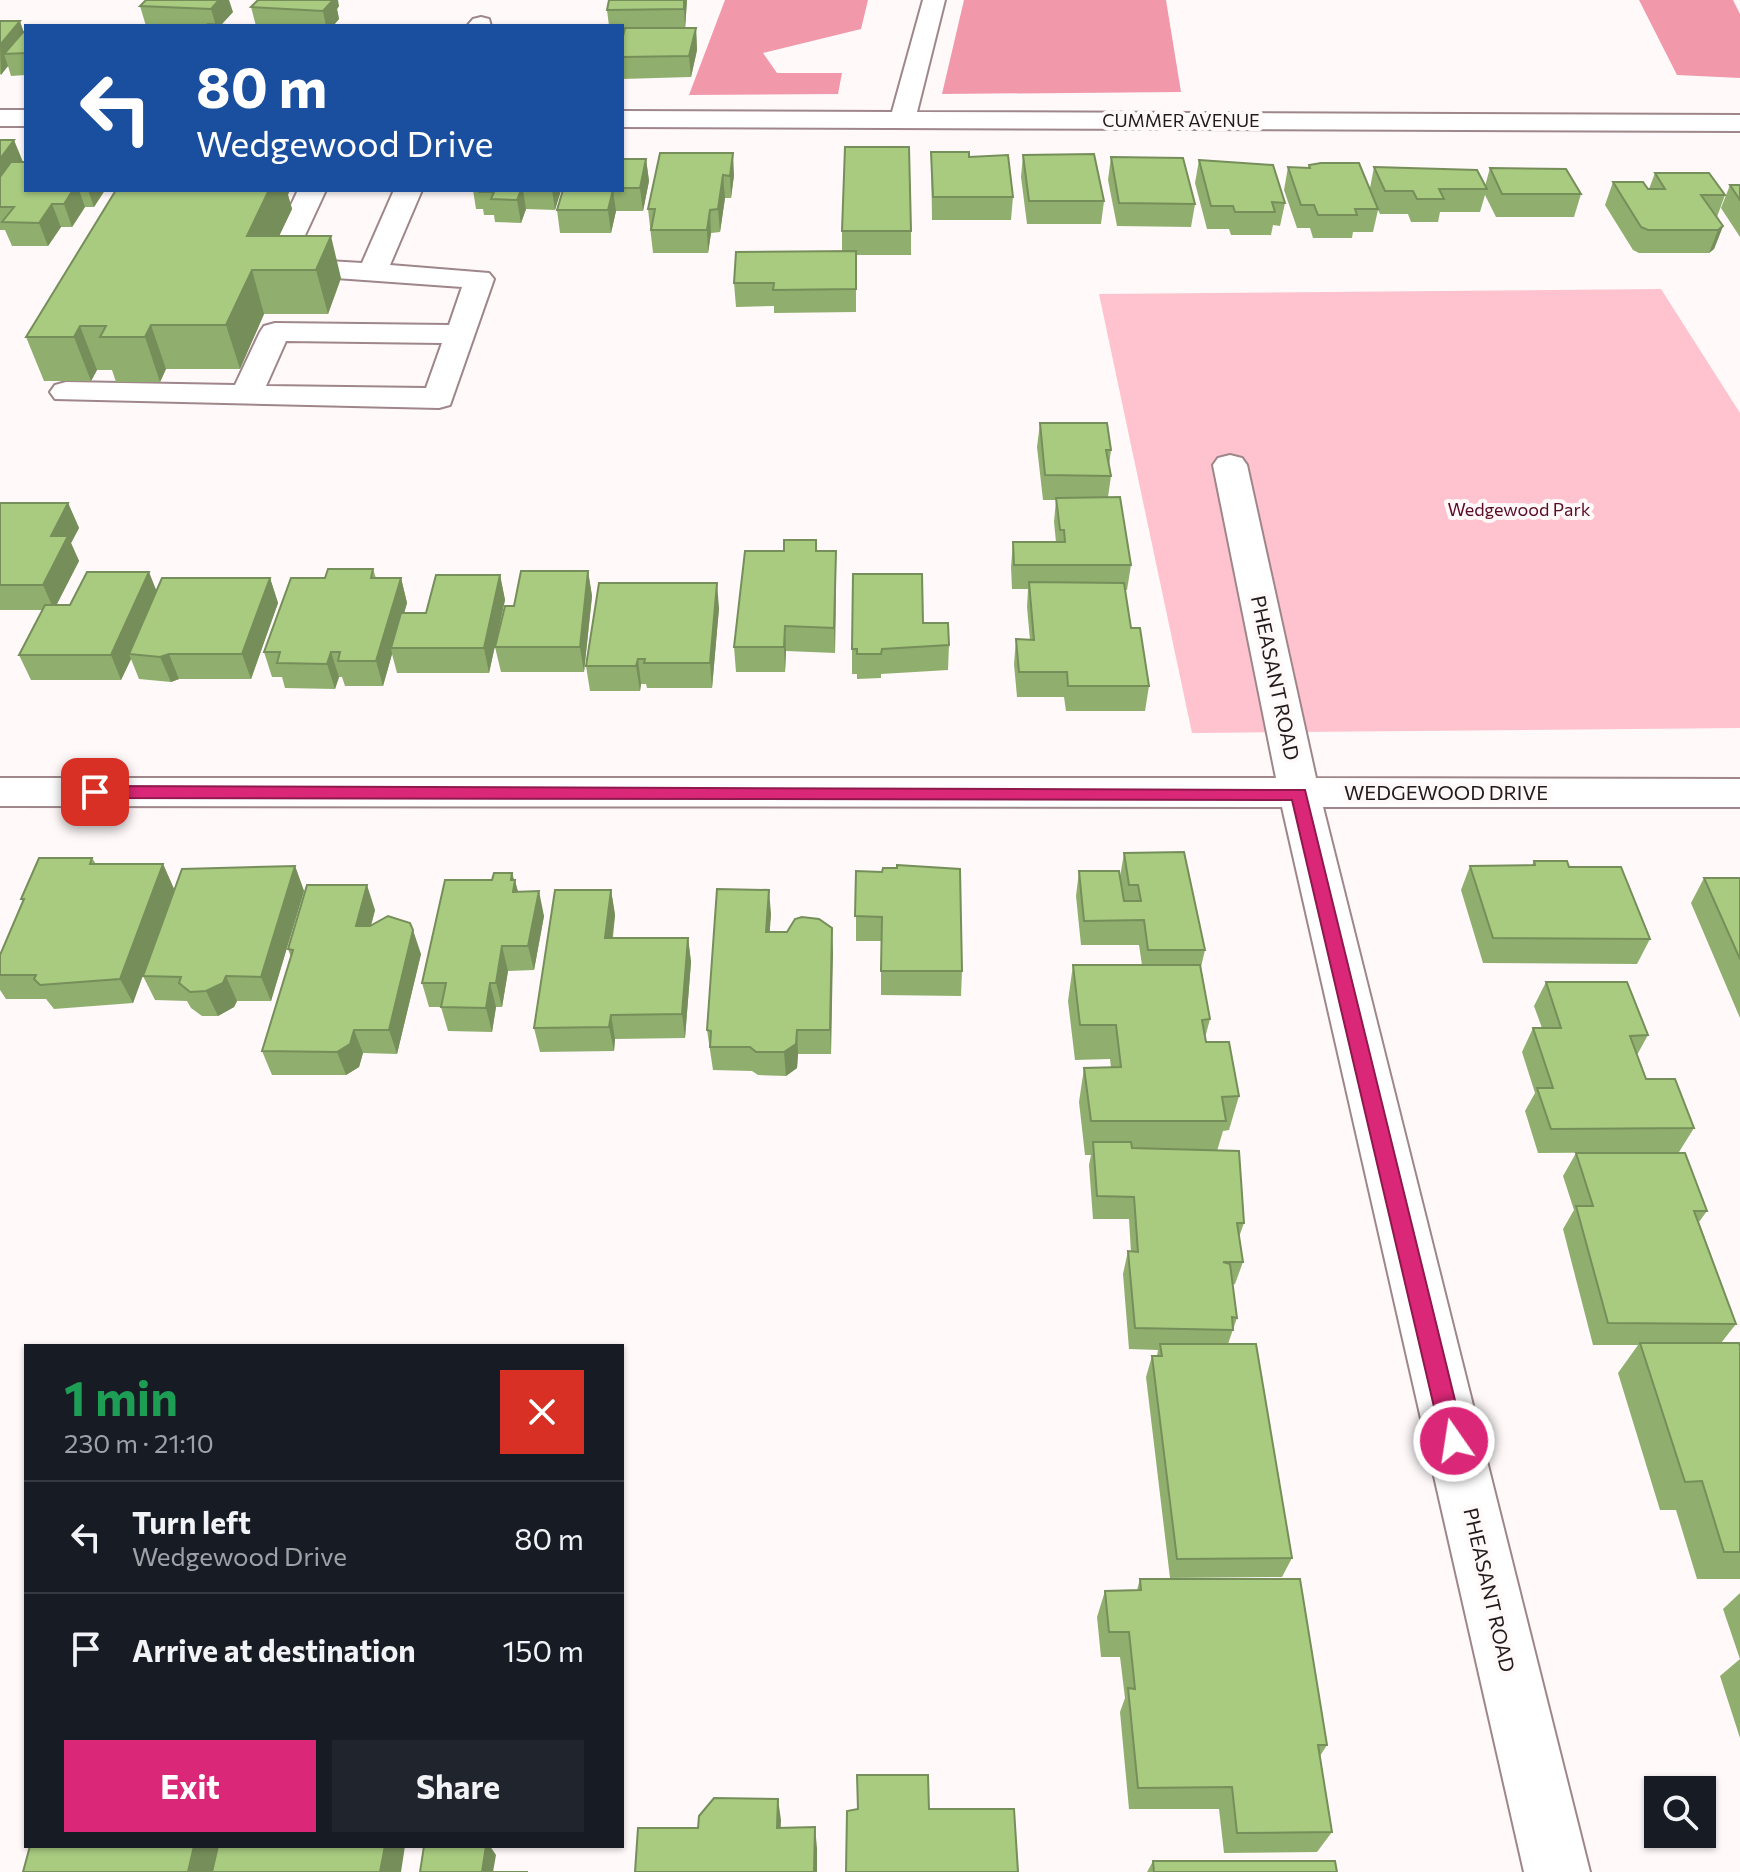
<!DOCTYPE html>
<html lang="en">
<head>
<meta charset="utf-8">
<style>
	:root { --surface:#171b24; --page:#20242c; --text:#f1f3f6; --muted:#9ea1a6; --line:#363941; --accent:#db2777 }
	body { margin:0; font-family:Commissioner,sans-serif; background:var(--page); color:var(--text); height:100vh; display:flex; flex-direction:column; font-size:30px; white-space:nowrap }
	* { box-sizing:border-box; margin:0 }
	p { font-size:26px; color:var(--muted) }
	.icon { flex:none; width:44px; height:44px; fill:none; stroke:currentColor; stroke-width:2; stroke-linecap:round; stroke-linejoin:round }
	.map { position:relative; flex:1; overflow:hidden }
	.side { position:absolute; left:24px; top:1344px; width:600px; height:504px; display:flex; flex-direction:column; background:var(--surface); border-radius:0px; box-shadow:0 2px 6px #0004 }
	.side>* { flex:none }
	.hud { position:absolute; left:24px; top:24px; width:600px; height:168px; border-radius:0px; box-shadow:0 2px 6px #0004; background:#1a4fa0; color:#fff; overflow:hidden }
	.tools { position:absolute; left:1644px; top:1776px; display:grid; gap:16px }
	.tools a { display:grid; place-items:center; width:72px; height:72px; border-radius:0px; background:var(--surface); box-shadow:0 2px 6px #0004; font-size:40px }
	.pin { position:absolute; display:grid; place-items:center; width:68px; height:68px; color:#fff; margin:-34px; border-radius:16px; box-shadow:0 4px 12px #0006 }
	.me { position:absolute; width:88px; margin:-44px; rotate:347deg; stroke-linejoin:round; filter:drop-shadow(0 0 6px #0008) }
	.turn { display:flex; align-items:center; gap:28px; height:168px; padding:0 40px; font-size:36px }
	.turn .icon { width:104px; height:104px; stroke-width:2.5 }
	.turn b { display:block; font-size:56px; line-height:68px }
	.round { display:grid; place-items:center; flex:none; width:84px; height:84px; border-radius:0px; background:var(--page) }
	.head { display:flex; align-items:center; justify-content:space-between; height:136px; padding:0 40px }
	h1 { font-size:48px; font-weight:700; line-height:60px; color:#1e9e55 }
	.cta { display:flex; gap:16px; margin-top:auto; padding:16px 40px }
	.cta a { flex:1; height:92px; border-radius:0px; background:var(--accent); color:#fff; font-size:32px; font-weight:700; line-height:92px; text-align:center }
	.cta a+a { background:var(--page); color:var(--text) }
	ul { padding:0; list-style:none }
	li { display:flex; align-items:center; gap:24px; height:112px; padding:0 40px; border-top:2px solid var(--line) }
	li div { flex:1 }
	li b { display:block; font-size:30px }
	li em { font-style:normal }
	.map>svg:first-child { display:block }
</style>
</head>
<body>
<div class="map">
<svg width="1740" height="1872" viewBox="0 0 1740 1872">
	<rect width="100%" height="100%" fill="#fff9fa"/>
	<polygon fill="#fec3ce" points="1661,289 1740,413 1740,728 1192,733 1099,294"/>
	<g fill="#f198aa">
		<polygon points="725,0 868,0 861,29 763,53 777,73 842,73 838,94 689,95"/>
		<polygon points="964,0 1166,0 1181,92 942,94"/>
		<polygon points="1639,0 1733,0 1740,14 1740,78 1677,75"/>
	</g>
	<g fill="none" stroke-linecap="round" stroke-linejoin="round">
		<defs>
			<g id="minor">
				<polygon points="923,0 945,0 917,112 1740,115 1740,131 622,127 622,111 892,112"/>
				<polygon points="481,17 489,19 491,26 467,26 473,19"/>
				<rect x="0" y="110" width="26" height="16"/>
				<path d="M 298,190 L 326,190 L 294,259 L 362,263 L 394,190 L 422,190 L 390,265 L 489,273 L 494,279 L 450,405 L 439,408 L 55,399 L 50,392 L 55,385 L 66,382 L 235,385 L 260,332 L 264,326 L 275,323 L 449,325 L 462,287 L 266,273 L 262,267 ZM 286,341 L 442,343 L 426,388 L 266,386 Z"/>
				<polygon points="1230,455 1242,458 1247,465 1316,778 1740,779 1740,807 1323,807 1590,1872 1524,1872 1282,807 0,806 0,778 1276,778 1213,465 1218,458"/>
			</g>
		</defs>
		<use href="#minor" stroke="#9e868a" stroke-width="4"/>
		<use href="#minor" fill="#fff" fill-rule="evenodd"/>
	</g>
	<g fill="#90af6e">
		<polygon points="146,0 233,12 221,25 245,26 146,26 140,6"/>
		<polygon points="609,0 687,0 685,28 696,28 697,50 691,77 622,79 622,40 624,31 622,31 622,26 609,26 607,10"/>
		<polygon points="339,6 337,9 339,19 333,26 256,26 251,7"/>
		<polygon points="0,21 26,32 26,75 11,76 8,66 0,75"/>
		<polygon points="0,140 26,190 105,190 94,207 85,207 72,227 61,227 48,246 12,246 5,230 0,230"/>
		<polygon points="931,152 969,157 1013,197 1011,220 932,220"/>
		<polygon points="660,153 734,175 731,198 725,198 720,232 711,233 708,253 653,253 648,209"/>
		<polygon points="1023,155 1104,201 1101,224 1027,224 1021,177"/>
		<polygon points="1111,157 1195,204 1191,227 1117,226 1108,180"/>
		<polygon points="622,159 646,159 649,181 643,211 616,211 611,233 560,233 557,210 563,190 622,190"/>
		<polygon points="1199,160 1285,203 1280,226 1273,225 1271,235 1231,235 1229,229 1207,229 1195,183"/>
		<polygon points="1309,165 1370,188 1374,167 1485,186 1490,168 1581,194 1574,217 1496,217 1485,195 1480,212 1440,212 1438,222 1411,222 1408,214 1380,214 1378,210 1373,232 1353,232 1352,238 1313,238 1310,228 1297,228 1284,190 1288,167 1308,168"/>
		<polygon points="1655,173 1725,195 1717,217 1723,226 1714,249 1709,253 1639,253 1633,250 1605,205 1613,182 1649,189"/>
		<polygon points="1730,185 1740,185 1740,237 1721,208"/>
		<polygon points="473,190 560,190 555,210 526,209 521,223 495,222 494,215 484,215 483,209 476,209"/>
		<polygon points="288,195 292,209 279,236 341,278 328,314 264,314 240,369 166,369 160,382 116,382 112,370 97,370 91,381 44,381 26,337"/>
		<polygon points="842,231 911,231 911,255 856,255 856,312 774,313 774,306 736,307 734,283 842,251"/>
		<polygon points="1040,423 1111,450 1109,466 1111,476 1108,497 1131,565 1127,590 1125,590 1131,628 1149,686 1145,711 1066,711 1064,697 1017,697 1014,664 1016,639 1030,640 1027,607 1028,589 1012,589 1011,567 1013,542 1056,542 1054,522 1056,500 1043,500 1037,447"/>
		<polygon points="0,503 68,503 79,528 71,543 79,561 56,605 70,605 156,591 270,578 278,603 251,679 179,679 171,682 139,679 131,659 121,680 31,680 19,655 42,610 0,610"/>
		<polygon points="817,551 836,576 835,653 786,651 785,672 736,672 734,647"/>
		<polygon points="373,569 376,578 401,578 407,603 404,613 426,613 500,575 505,600 489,673 397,673 392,654 383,686 345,686 342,677 339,677 335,689 285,688 282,677 272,677 264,652 325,578"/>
		<polygon points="588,571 592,596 584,672 501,672 495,647 514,606"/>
		<polygon points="719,608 712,688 647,688 646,684 641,684 640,691 590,691 586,666"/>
		<polygon points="923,623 949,645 948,670 881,674 881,678 857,679 857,674 852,674 852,649"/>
		<polygon points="1124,853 1205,950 1201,967 1210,1019 1205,1038 1206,1042 1239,1096 1229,1130 1223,1131 1217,1151 1244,1223 1239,1237 1243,1262 1235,1284 1232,1285 1237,1318 1228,1344 1292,1558 1282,1577 1170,1578 1146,1377 1152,1356 1157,1356 1158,1350 1129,1349 1123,1274 1128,1251 1131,1252 1129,1219 1093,1219 1089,1165 1091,1155 1085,1155 1079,1102 1084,1068 1111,1067 1110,1059 1075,1060 1068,1001 1073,965 1142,965 1139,945 1081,945 1076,896 1079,871 1120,877"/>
		<polygon points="92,858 96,864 163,864 174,889 133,1003 54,1009 46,999 6,999 0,990 0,955 23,902 21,899"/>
		<polygon points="1534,861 1569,867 1650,939 1637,964 1483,963 1461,890 1470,866 1532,865"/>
		<polygon points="295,866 304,891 271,1001 237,1001 234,1007 218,1016 202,1016 191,1008 187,1001 155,1000 143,976"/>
		<polygon points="856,871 962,971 961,996 881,995 881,941 856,941"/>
		<polygon points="512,873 518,891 544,916 534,970 508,971 502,1007 496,1007 492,1032 448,1031 441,1007 429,1007 422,983 492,880"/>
		<polygon points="1704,878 1740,878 1740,1018 1691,903"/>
		<polygon points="611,890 615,915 613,938 688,938 691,962 685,1038 615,1039 614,1051 540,1052 534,1028"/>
		<polygon points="375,910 371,926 421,954 397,1054 363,1053 359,1067 346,1075 272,1075 262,1051 291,957 288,949"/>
		<polygon points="771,914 769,932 787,932 832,928 831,1054 798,1054 797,1068 786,1076 758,1075 752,1071 713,1070 707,1030"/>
		<polygon points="1546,982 1648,1035 1637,1055 1646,1079 1694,1128 1679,1152 1538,1153 1525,1111 1535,1093 1522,1052 1533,1028 1542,1028 1534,1006"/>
		<polygon points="1576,1153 1707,1211 1699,1222 1736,1324 1721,1343 1740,1346 1740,1579 1697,1579 1676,1510 1660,1510 1618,1373 1638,1345 1593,1345 1563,1229 1574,1210 1563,1176"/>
		<polygon points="1140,1579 1327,1745 1320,1756 1332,1832 1317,1852 1224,1853 1219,1809 1129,1809 1120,1712 1125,1698 1120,1657 1101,1657 1097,1617 1105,1591 1137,1590"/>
		<polygon points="1740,1593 1740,1738 1720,1676 1740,1659 1723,1609"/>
		<polygon points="1153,1861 1337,1872 1147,1872"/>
	</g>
	<g fill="#768e5a">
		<polygon points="219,0 229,0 233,12 220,26 216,26 211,9"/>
		<polygon points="324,0 338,0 339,6 337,9 339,19 333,26 326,26 323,11"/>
		<polygon points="684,0 687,0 685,30 684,9"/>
		<polygon points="20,21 26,39 4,54 8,66 1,75 0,45"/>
		<polygon points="696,28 697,50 691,77 689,56"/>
		<polygon points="14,140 23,162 0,187 0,159"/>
		<polygon points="733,153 734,175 731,198 730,176"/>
		<polygon points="646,159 649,181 643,211 640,188"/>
		<polygon points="723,175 725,198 720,232 718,209"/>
		<polygon points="73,190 79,190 85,207 72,227 64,204"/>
		<polygon points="88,190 105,190 94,207"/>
		<polygon points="269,190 290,190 288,195 292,209 263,270 247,236"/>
		<polygon points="521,190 523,190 526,209 521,223 517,200"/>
		<polygon points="552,190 561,191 555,210"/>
		<polygon points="613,190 616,211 611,233 608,210"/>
		<polygon points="52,204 61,227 48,246 39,223"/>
		<polygon points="710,210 711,233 708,253 707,230"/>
		<polygon points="1723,226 1714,249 1709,253 1718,230"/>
		<polygon points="331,236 341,278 328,314 316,270"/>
		<polygon points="252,270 264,314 240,369 226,325"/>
		<polygon points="151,325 166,369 160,382 145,337"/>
		<polygon points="80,326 97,370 91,381 74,337"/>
		<polygon points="68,503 79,528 71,543 79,561 54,610 43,585 51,536"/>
		<polygon points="836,551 836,576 835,653 834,628"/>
		<polygon points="588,571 592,596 584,672 580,647"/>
		<polygon points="149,572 159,597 129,654 131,659 121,680 111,655"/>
		<polygon points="500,575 505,600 489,673 484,648"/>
		<polygon points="270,578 278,603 251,679 242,654"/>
		<polygon points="401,578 407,603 394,648 391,648 392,654 383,686 376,661"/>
		<polygon points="717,583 719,608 712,688 710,663"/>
		<polygon points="785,626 786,651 785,672 784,647"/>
		<polygon points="331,652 339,677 335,689 327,664"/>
		<polygon points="169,654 179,679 171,682 160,657"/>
		<polygon points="638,659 641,684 640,691 636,666"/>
		<polygon points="163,864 174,889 133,1003 120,979"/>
		<polygon points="295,866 304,891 271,1001 261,977"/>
		<polygon points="512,873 514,884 515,880 521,905 513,892 511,880"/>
		<polygon points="367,885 375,910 364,950 356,926"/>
		<polygon points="611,890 615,915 609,962 605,938"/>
		<polygon points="769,890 771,914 768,957 766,932"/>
		<polygon points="539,891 544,916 534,970 528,946"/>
		<polygon points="832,928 833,953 831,1054 830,1030"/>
		<polygon points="413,930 421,954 397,1054 389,1030"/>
		<polygon points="688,938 691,962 685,1038 682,1014"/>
		<polygon points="502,946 508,971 502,1007 496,983"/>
		<polygon points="226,976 237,1001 234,1007 218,1016 206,991"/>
		<polygon points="490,983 496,1007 492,1032 486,1008"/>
		<polygon points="611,1015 615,1039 614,1051 609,1027"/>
		<polygon points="354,1030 363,1053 359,1067 346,1075 337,1052"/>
		<polygon points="797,1030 798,1054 797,1068 786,1076 784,1052"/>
		<polygon points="778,1799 781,1820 780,1848 777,1828"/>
		<polygon points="815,1827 817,1848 817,1872 814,1872"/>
		<polygon points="194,1846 222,1846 216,1872 188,1872"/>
		<polygon points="385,1846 405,1846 401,1872 380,1872"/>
		<polygon points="486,1846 490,1846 496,1855 493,1872 482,1872"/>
	</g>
	<g fill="#a8cb80" stroke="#768e5a" stroke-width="2">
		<polygon points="146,0 219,0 211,9 140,6"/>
		<polygon points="258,0 333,0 323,11 251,7"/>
		<polygon points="609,0 684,0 684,9 607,10"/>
		<polygon points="0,21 20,21 0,45"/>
		<polygon points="208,24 245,26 206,26"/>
		<polygon points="625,28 696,28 689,56 622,57 622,40"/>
		<polygon points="23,32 26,32 26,53 4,54"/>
		<polygon points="0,140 14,140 0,159"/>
		<polygon points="845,147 909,147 911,231 842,231"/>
		<polygon points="931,152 969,152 969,157 1008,155 1013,197 933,197"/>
		<polygon points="660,153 733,153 730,176 723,175 718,209 710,210 707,230 651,230 655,209 648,209"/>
		<polygon points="1094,154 1104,201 1029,201 1023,155"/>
		<polygon points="1111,157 1183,158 1195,204 1119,203"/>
		<polygon points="622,159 646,159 640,188 622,188"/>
		<polygon points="1199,160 1273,165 1285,203 1272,202 1275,212 1235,212 1233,206 1211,206"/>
		<polygon points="11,162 26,162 26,190 73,190 64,204 52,204 39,223 2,222 14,207 0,207 0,177"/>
		<polygon points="1321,163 1359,163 1378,209 1355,209 1357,215 1318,215 1314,205 1301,205 1288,167 1310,168 1309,165"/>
		<polygon points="1374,167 1477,170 1487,189 1439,189 1444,199 1417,199 1413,191 1385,191"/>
		<polygon points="1490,168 1566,169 1581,194 1502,194"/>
		<polygon points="1655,173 1709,173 1725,195 1701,195 1723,226 1718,230 1648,230 1641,227 1613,182 1643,182 1648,189 1665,189"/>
		<polygon points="1730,185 1740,185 1740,200"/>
		<polygon points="116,190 269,190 247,236 331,236 316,270 252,270 226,325 151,325 145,337 100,337 106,326 80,326 74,337 26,337"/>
		<polygon points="481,190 521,190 517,200 491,199 494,192 480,192"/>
		<polygon points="563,190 613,190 608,210 557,210"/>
		<polygon points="856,251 856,289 773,290 774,283 734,283 736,252"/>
		<polygon points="1040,423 1107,423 1111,450 1106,450 1111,476 1045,475"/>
		<polygon points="1120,497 1131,565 1014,565 1013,542 1065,542 1064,530 1060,530 1056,498"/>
		<polygon points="0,503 68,503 51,536 68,536 43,585 0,585"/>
		<polygon points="784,540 816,540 816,551 836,551 834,628 785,626 784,647 734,647 745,551 784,551"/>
		<polygon points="328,569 373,569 371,578 401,578 376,661 338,661 340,652 331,652 327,664 277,663 280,652 264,652 291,578 325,578"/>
		<polygon points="521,571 588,571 580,647 495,647 505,606 514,606"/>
		<polygon points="87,572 149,572 111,655 19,655 45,605 70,605"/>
		<polygon points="853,574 922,574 923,623 948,623 949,645 882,649 881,654 857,654 857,649 852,649"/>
		<polygon points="436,575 500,575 484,648 391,648 401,613 426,613"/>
		<polygon points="162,578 270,578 242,654 169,654 160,657 129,654"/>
		<polygon points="1029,582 1124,583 1131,628 1140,628 1149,686 1068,686 1067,672 1019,672 1016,639 1034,640"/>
		<polygon points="599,583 717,583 710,663 644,663 645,659 638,659 636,666 586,666"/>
		<polygon points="1184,852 1205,950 1148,950 1144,920 1084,921 1079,871 1119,871 1124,901 1141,901 1138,885 1129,885 1124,853"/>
		<polygon points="39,858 92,858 90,864 163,864 120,979 40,985 34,979 36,975 0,975 0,955 24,899 21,899"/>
		<polygon points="1534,861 1567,861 1569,867 1621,867 1650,939 1493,938 1470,866 1535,865"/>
		<polygon points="897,865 960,869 962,971 881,971 882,917 855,916 856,871 882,872 883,868 897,868"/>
		<polygon points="295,866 261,977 226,976 223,983 206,991 190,992 179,983 181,977 143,976 182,869"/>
		<polygon points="494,873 512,873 511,880 515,880 513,892 539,891 528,946 502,946 496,983 490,983 486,1008 441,1007 446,983 422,983 445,880 492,880"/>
		<polygon points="1704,878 1740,878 1740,959"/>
		<polygon points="307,885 367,885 356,926 370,926 388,916 410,923 413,930 389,1030 354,1030 350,1044 337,1052 262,1051 293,950 288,949"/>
		<polygon points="717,889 769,890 766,932 787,932 795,919 802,917 819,919 832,928 830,1030 797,1030 796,1044 784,1052 756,1052 750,1047 710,1047 711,1031 707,1030"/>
		<polygon points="555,890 611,890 605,938 688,938 682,1014 611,1015 609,1027 534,1028"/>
		<polygon points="1073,965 1200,965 1210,1019 1202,1020 1206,1042 1229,1042 1239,1096 1222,1097 1226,1121 1091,1121 1084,1068 1121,1067 1116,1025 1080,1025"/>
		<polygon points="1546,982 1627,982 1648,1035 1630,1036 1646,1079 1675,1079 1694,1128 1551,1129 1537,1088 1553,1088 1533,1028 1561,1028"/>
		<polygon points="1093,1142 1131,1142 1132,1148 1239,1151 1244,1223 1237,1223 1243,1262 1223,1262 1230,1264 1237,1318 1232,1317 1233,1330 1135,1328 1128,1251 1138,1252 1134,1197 1097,1196"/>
		<polygon points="1576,1153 1685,1153 1707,1211 1694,1211 1736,1324 1608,1323 1576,1206 1593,1206"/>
		<polygon points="1640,1343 1739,1343 1740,1346 1740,1552 1724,1552 1702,1481 1685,1482"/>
		<polygon points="1160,1344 1256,1344 1292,1558 1177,1559 1152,1356 1162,1356"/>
		<polygon points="1140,1579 1300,1579 1327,1745 1318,1745 1332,1832 1237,1833 1232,1787 1138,1788 1128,1688 1135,1689 1129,1632 1109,1632 1105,1591 1141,1590"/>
		<polygon points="857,1775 928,1775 929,1809 1014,1809 1018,1872 846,1872 847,1811 858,1809"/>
		<polygon points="714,1798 778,1799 777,1828 815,1827 814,1872 635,1872 638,1828 698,1828 699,1816"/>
		<polygon points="30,1846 194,1846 188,1872 23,1872"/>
		<polygon points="218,1846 385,1846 380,1872 212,1872"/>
		<polygon points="424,1846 486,1846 482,1872 528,1872 420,1872"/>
		<polygon points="1153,1861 1335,1861 1337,1872 1154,1872"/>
	</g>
	<polygon fill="#db2777" stroke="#8e194d" stroke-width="2" points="95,786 1305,790 1465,1441 1462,1448 1454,1452 1446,1448 1442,1441 1292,800 95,798 87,792"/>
	<g text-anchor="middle" stroke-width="8" stroke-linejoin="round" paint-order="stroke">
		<g font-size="18" fill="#231a1b" stroke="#fff9fa">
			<text x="1181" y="127">CUMMER AVENUE</text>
		</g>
		<g font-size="18" fill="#590a26" stroke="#fff9fa">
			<text x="1519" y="516">Wedgewood Park</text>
		</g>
		<g font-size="20" fill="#231a1b" stroke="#fff9fa">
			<text transform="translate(1275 678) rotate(78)" y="7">PHEASANT ROAD</text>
			<text x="1446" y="800">WEDGEWOOD DRIVE</text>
			<text transform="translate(1489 1590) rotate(77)" y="7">PHEASANT ROAD</text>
		</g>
	</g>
</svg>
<div class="tools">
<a><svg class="icon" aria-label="search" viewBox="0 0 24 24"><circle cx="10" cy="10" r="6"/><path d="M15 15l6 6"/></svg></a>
</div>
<div class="pin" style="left:95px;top:792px;background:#d93025"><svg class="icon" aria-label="arrive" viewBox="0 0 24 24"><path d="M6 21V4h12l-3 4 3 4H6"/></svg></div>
<svg class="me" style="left:1454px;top:1441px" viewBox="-20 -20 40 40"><circle r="17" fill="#db2777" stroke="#fff" stroke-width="3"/><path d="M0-11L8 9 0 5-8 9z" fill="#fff"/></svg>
<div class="hud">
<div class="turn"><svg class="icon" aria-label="left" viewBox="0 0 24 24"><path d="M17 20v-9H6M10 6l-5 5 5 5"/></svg><div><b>80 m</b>Wedgewood Drive</div></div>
</div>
<section class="side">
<div class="head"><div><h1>1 min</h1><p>230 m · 21:10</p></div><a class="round" style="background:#d93025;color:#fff"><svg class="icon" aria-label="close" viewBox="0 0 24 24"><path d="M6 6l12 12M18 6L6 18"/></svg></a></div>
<ul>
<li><svg class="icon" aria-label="left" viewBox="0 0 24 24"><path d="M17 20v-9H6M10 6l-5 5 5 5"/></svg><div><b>Turn left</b><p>Wedgewood Drive</p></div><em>80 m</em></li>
<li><svg class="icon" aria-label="arrive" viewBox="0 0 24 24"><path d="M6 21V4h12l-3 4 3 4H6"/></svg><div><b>Arrive at destination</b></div><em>150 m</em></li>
</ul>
<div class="cta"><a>Exit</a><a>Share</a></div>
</section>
</div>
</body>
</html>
